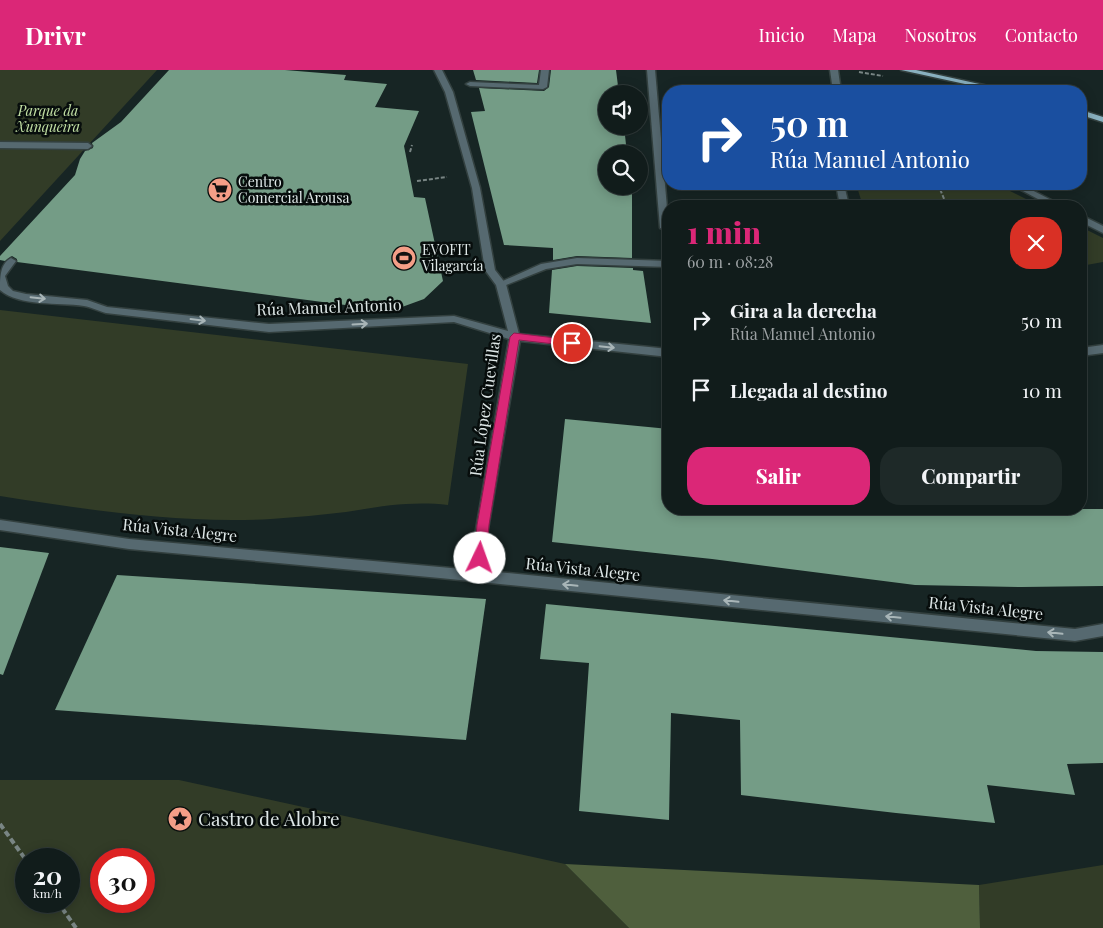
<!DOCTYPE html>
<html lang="es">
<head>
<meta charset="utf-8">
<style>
	:root { --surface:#111c1b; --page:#1e2928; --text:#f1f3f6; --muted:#9ca1a3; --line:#303a3a; --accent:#db2777 }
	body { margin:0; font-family:"Playfair Display",serif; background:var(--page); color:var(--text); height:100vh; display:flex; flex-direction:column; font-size:19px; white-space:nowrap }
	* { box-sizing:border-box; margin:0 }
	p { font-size:16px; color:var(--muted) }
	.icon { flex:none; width:28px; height:28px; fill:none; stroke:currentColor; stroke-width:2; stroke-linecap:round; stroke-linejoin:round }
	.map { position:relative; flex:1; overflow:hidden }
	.panel { position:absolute; left:662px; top:130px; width:425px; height:315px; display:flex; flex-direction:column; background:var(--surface); border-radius:20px; box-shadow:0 2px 12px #0003,0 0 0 1px var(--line) }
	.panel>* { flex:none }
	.guide { position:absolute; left:662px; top:15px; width:425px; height:105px; border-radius:20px; box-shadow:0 2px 12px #0003,0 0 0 1px var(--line); background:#1a4fa0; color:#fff; overflow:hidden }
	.controls { position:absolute; left:598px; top:15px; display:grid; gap:10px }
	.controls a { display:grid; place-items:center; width:50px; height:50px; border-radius:50%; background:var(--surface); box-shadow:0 2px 12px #0003,0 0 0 1px var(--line); font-size:25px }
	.speed { position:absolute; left:15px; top:778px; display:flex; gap:10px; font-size:25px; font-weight:700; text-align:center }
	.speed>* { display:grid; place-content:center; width:65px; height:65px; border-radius:50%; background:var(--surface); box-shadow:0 2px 12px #0003,0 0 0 1px var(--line); line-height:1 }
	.speed small { font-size:12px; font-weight:400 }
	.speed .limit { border:8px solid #d22; background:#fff; color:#111 }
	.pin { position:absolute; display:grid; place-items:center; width:42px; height:42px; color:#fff; margin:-21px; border:2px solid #fff; border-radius:50%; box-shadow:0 1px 5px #0007 }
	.me { position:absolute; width:55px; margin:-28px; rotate:3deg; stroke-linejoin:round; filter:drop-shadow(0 0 4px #0008) }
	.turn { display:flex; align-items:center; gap:18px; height:105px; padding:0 25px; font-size:22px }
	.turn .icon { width:65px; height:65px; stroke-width:2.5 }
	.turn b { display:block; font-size:35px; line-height:42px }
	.round { display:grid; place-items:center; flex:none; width:52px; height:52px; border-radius:20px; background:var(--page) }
	.summary { display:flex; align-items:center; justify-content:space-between; height:85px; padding:0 25px }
	h1 { font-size:30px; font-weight:800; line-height:38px; color:var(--accent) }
	.button { display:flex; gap:10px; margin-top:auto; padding:10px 25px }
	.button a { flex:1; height:58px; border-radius:20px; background:var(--accent); color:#fff; font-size:20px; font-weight:800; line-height:58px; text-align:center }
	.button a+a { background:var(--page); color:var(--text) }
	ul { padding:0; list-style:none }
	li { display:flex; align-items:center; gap:15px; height:70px; padding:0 25px }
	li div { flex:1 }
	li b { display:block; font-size:19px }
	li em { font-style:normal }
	header { display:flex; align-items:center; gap:30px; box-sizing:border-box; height:70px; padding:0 25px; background:var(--accent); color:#fff }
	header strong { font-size:24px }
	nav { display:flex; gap:28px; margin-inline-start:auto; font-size:18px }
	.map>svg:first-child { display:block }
</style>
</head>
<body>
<header>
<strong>Drivr</strong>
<nav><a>Inicio</a><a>Mapa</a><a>Nosotros</a><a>Contacto</a></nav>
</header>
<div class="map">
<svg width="1103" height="858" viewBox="0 0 1103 858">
	<rect width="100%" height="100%" fill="#172524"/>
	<g fill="#323c27" fill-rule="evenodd">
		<polygon points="0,0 157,0 0,171"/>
		<polygon points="856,114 981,114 1010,121 1040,136 863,136"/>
		<polygon points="1081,157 1103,168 1103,192 1081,196"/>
		<path d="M 0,240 L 468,294 L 448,435 C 412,431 382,436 346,442 C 322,445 296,447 271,449 C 180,454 89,440 0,426 Z"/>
		<path d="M 0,710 L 179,710 L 565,794 L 629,858 L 0,858 ZM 26,789 L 69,789 L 69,831 L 26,831 ZM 101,789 L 144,789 L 144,831 L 101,831 Z"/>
		<polygon points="1103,795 1103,858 980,858 979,815"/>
	</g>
	<polygon fill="#4f5f3d" points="565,794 979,815 980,858 629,858"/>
	<g fill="#749c86">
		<polygon points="169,0 285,0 346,5 344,10 387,14 375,37 419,41 404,76 414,127 425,128 443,211 424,229 391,241 17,192 17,189 12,186 5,191 0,190 0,186 75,105 80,89 85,81 93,78 92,73 121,52"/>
		<polygon points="473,0 539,0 537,13 476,10"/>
		<polygon points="551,0 616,0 619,24 606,24 606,56 624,56 627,84 606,84 606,116 632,116 632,188 577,186 553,190 553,178 504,175 471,42 485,41 479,18 544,21 549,17"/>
		<polygon points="577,196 633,198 633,200 643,201 651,253 549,243 552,200"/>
		<polygon points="565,349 669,359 669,439 1103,439 1103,516 1022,517 915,515 712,489 552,472"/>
		<polygon points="0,477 49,483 3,605 0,604"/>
		<polygon points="117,505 486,529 466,670 55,640"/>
		<polygon points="546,534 1036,581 1103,582 1103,693 1067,694 1075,725 987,715 995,753 896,743 741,725 740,650 671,643 669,750 579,741 589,593 540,589"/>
	</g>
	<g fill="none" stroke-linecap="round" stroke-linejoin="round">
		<defs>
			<g id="lane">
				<polygon points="541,0 549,0 547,17 543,19 470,16 466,14 470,12 539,15"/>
				<polygon points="647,0 655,0 669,161 660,158"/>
				<polygon points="836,114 844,114 849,136 840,136"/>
				<polygon points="577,188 669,191 669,197 577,194 546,199 501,217 496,214 541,194"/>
			</g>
			<g id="street">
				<path d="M 434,0 L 442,0 L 453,22 L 480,118 L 495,200 L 506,214 L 519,264 L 669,279 L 669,287 L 520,271 L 486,471 L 487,501 L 1075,559 L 1103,554 L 1103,566 L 1075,571 L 440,508 L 129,479 L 0,460 L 0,450 L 129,469 L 473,500 L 474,471 L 509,269 L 454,252 L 269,262 L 106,243 C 99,241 91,237 84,236 C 58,232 20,237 0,220 C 0,207 0,194 11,188 L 16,191 L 5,206 L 8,216 L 13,221 L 26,224 L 87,230 L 107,237 L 269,254 L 454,246 L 508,261 L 496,215 L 485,200 L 472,118 L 445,22 Z"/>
				<polygon points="830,0 838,0 841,21 833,21"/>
				<polygon points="0,72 88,73 92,76 88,79 0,78"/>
				<polygon points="1010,114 1020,114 1063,136 1051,136"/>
				<polygon points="1081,145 1103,156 1103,163 1081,152"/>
				<polygon points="1103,275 1103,283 1081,286 1081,278"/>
			</g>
			<g id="primary">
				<polygon points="901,0 916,0 1011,21 997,21"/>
				<polygon points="1081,40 1103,47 1103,52 1081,45"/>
			</g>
		</defs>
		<use href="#lane" stroke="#33403f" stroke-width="3"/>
		<use href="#street" stroke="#33403f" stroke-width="3"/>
		<use href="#primary" stroke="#33403f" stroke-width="3"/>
		<g stroke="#798584" stroke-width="2" stroke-dasharray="4 2" stroke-linecap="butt">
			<polyline points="859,2 883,6"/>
			<polyline points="410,82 412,75"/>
			<polyline points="417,111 447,107"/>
			<polyline points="938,114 947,136"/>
		</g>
		<g stroke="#798584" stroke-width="4" stroke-dasharray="6 3" stroke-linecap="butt">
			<polyline points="0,754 26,790"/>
			<polyline points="57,831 76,858"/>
		</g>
		<use href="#lane" fill="#566970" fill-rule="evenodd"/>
		<use href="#street" fill="#566970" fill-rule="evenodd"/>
		<use href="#primary" fill="#89b0bf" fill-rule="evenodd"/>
	</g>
	<defs><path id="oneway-shaft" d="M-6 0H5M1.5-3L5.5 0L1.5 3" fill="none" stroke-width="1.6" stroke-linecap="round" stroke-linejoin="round" transform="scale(1.25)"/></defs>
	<g stroke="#a8b5b7">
		<use href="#oneway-shaft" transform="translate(38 228) rotate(6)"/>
		<use href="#oneway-shaft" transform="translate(198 250) rotate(7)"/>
		<use href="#oneway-shaft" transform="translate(360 254) rotate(-3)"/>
		<use href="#oneway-shaft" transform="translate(607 277) rotate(6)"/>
		<use href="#oneway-shaft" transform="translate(570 515) rotate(-174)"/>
		<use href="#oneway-shaft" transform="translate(731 531) rotate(-174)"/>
		<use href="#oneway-shaft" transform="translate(893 547) rotate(-174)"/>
		<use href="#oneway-shaft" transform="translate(1055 563) rotate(-174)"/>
	</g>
	<polygon fill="#db2777" stroke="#8e194d" points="514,263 572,270 577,273 572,276 519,270 489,455 486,488 485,492 476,492 474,488 477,455 510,267"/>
	<defs>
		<symbol id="supermarket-disc" viewBox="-11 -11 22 22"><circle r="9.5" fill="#f49e87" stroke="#070d0c"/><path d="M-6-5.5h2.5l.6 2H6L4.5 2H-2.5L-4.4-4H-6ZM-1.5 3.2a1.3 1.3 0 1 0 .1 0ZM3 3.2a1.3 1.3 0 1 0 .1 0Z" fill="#111"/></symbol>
		<symbol id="stadium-disc" viewBox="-11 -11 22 22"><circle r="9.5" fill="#f49e87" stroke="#070d0c"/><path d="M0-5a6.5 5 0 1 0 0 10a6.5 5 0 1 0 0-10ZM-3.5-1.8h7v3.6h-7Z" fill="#111"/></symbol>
		<symbol id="sight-disc" viewBox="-11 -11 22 22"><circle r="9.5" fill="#f49e87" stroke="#070d0c"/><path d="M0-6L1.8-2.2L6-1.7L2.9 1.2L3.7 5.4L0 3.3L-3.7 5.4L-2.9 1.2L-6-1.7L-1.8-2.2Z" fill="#111"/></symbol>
	</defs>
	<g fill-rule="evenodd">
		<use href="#supermarket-disc" x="206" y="106" width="28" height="28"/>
		<use href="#stadium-disc" x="390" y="174" width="28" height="28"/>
		<use href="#sight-disc" x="166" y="735" width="28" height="28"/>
	</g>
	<g text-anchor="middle" stroke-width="5" stroke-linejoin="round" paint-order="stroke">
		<g font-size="14" font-style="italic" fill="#c2e0a4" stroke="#070d0c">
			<text x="48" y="46">Parque da<tspan x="48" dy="16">Xunqueira</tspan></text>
		</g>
		<g font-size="14" fill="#dee7e7" stroke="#070d0c" text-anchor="start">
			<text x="238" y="117">Centro<tspan x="238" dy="16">Comercial Arousa</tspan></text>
			<text x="422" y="185">EVOFIT<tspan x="422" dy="16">Vilagarcía</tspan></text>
		</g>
		<g font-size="16" fill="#dee7e7" stroke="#070d0c">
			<text transform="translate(329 237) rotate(-2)" y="6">Rúa Manuel Antonio</text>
			<text transform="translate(485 335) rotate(-82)" y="6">Rúa López Cuevillas</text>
			<text transform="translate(180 460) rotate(6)" y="6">Rúa Vista Alegre</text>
			<text transform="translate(583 499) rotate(6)" y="6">Rúa Vista Alegre</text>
			<text transform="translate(986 538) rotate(6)" y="6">Rúa Vista Alegre</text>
		</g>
		<g font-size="19" fill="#dee7e7" stroke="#070d0c" text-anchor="start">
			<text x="198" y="756">Castro de Alobre</text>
		</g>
	</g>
</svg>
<div class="controls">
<a><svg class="icon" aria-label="sound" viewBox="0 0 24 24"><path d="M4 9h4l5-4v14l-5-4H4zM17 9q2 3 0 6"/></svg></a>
<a><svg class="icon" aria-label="search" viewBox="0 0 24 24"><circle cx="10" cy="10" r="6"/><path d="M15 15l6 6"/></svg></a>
</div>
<div class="speed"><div>20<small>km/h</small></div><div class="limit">30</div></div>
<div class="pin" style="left:572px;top:273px;background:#d93025"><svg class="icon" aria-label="arrive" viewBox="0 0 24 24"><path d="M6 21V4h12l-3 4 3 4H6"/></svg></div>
<svg class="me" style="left:480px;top:488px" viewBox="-20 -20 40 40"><circle r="19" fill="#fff"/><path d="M0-13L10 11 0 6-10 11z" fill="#db2777"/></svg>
<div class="guide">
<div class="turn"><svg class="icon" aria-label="right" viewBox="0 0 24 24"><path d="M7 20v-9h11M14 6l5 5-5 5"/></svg><div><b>50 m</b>Rúa Manuel Antonio</div></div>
</div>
<section class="panel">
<div class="summary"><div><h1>1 min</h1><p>60 m · 08:28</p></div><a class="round" style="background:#d93025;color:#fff"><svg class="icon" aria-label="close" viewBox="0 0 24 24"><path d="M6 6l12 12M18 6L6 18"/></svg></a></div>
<ul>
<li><svg class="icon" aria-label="right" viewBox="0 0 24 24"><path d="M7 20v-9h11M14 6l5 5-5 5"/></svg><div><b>Gira a la derecha</b><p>Rúa Manuel Antonio</p></div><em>50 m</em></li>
<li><svg class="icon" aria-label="arrive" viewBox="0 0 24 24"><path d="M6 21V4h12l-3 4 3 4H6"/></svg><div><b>Llegada al destino</b></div><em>10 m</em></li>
</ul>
<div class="button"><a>Salir</a><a>Compartir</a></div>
</section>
</div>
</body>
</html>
